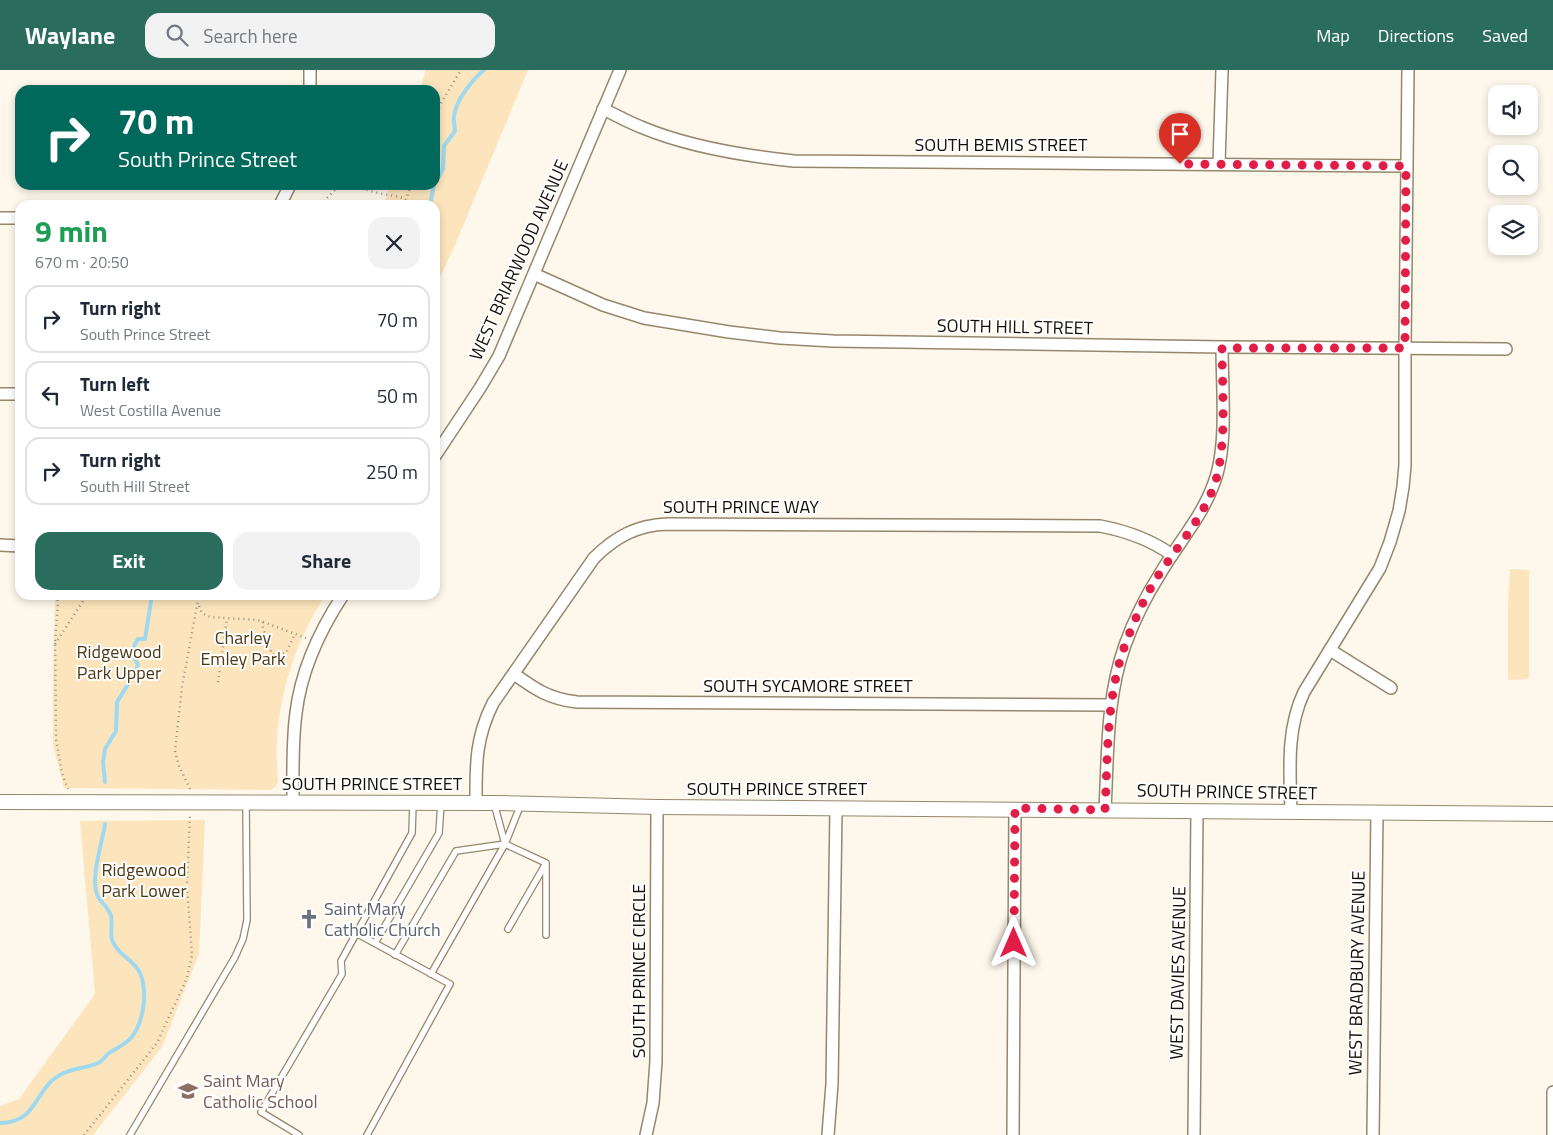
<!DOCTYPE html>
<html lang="en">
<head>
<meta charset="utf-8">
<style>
	:root { --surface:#fff; --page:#f2f2f3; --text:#1f2937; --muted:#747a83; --line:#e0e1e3; --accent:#2b6d5d }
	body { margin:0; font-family:"Titillium Web",sans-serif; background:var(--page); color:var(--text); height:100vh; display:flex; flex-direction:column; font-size:19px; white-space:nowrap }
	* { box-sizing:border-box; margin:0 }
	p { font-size:16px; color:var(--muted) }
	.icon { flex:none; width:28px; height:28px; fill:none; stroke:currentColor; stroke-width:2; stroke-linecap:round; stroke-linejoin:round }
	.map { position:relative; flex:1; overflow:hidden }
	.side { position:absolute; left:15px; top:130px; width:425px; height:400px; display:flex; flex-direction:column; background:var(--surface); border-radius:15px; box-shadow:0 2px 8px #0003 }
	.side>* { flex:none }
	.guide { position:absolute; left:15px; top:15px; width:425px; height:105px; border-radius:15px; box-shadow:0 2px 8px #0003; background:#00695c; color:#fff; overflow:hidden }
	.fabs { position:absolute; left:1488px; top:15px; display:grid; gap:10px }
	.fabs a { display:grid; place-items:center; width:50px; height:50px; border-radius:10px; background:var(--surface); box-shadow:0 2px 8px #0003; font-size:25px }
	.pin { position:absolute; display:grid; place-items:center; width:42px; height:42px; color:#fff; margin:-51px -21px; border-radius:50% 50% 50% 0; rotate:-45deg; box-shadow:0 0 5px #0007 }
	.pin .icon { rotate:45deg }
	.me { position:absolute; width:55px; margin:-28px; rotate:0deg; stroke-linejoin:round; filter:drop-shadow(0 0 4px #0008) }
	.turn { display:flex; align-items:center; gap:18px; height:105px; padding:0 20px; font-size:22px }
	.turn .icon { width:65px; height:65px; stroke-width:2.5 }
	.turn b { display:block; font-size:35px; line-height:42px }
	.round { display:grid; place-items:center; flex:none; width:52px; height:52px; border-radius:15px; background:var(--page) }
	.head { display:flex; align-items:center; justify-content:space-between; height:85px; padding:0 20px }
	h1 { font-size:30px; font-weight:700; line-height:38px; color:#1e9e55 }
	.cta { display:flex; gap:10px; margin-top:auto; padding:10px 20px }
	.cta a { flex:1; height:58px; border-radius:15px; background:var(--accent); color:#fff; font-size:20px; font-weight:700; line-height:58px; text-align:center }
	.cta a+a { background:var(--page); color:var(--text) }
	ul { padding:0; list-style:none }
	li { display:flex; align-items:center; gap:15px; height:68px; margin:0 10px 8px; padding:0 10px; border:2px solid var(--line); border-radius:15px }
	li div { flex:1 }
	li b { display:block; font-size:19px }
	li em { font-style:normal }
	header { display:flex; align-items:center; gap:30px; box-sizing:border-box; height:70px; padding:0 25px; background:var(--accent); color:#fff }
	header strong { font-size:24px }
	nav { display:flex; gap:28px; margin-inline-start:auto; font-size:18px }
	.search { width:350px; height:45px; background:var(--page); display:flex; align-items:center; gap:12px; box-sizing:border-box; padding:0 18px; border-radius:15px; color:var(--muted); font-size:19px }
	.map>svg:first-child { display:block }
</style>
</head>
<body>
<header>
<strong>Waylane</strong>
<div class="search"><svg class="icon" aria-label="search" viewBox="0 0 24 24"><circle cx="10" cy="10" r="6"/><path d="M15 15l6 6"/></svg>Search here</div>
<nav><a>Map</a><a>Directions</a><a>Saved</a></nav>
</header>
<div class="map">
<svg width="1553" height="1065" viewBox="0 0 1553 1065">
	<rect width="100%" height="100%" fill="#fef7eb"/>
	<g fill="#fce5bd">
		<polygon points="426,0 528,0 456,173 435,218 435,135 384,135 390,115 435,115 435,20 420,20"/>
		<polygon points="1510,499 1529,500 1529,609 1508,610 1508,533"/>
		<path d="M 55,525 L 326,525 C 298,565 280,620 277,669 C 276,683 277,697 278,711 L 276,716 L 271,720 L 64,718 L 53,675 L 53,607 Z"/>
		<polygon points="205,750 199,884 162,977 93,1065 0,1065 0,1036 19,1029 95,924 80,751"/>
	</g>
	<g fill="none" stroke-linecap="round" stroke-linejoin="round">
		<g stroke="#a0d9ef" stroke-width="4">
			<path d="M 435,113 L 443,99 L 444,76 L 455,61 C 455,56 453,50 454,46 C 456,30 472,10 484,0"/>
			<polyline points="430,135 434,115"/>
			<path d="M 105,712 L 103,692 L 105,679 L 116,661 L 117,632 L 132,608 L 138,595 C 132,584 131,579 138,569 L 145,569 L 152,525"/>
			<path d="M 0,1053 C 39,1053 34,1017 62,1004 C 73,998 87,998 98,993 C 103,991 105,986 109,983 C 116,978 125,975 131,968 C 144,952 148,922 140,903 C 134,890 118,885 113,872 C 109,865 113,854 111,846 C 108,834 98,833 96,821 C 92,802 102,774 105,754"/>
		</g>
		<defs>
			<g id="service">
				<polyline points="494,733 505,774"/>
				<polyline points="508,859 545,795"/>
				<polyline points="356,863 450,914 367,1065"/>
				<polyline points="375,873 439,763 441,733"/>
				<polyline points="395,885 456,781 505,774 546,793 546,865"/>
				<polyline points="431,904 505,774 521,734"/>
				<polyline points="130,1065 235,887 243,869 247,850 246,733"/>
				<polyline points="299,1065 261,1042 342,904 341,891 412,763 413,733"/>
			</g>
			<g id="minor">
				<polyline points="310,20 310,0"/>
				<path d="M 603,39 C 616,45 628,52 641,57 C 686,76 746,86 794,91 L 1406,96"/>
				<polyline points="1219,94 1222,0"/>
				<polyline points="280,135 290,115"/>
				<polyline points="0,148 20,148"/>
				<polyline points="534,204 603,235 644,248 729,262 780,268 833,271 1222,277 1506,279"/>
				<polyline points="0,324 20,324"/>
				<polyline points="435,386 480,318 499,286 620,0"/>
				<polyline points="0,475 20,476"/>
				<polyline points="1330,580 1391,618"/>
				<path d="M 514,604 C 535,619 549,629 577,632 L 1110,635"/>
				<path d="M 293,732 C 293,703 292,672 296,643 C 301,601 320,560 343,525"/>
				<path d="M 476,734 C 476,695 475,669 493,633 L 594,488 C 615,467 637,455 667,454 L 1100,456 C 1126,461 1150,469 1172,485"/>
				<path d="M 1105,740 C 1108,684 1106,629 1125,575 C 1134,550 1146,526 1160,504 C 1178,473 1202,447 1214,413 C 1228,377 1222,317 1222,277"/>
				<path d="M 1291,742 C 1290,701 1286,660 1304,622 L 1380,498 L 1390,472 L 1399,441 L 1403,417 L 1405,395 L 1405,278 L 1408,0"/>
				<polyline points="646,1065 653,1033 656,991 657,737"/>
				<polyline points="828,1065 832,1014 836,738"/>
				<polyline points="1013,1065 1015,739"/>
				<polyline points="1194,1065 1197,741"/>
				<polyline points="1373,1065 1377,742"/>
				<polyline points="1553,1065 1553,1022"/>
			</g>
			<polyline id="tertiary" points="0,732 496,733 657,737 1553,744"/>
		</defs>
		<use href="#service" stroke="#96876c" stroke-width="8"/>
		<use href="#minor" stroke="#96876c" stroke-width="14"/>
		<use href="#tertiary" stroke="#96876c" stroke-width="16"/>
		<g stroke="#999287" stroke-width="2.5" stroke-dasharray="1 4" stroke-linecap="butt">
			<polyline points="435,47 441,33 461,0"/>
			<path d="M 320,135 L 339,116 C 353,115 365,120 379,123 C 388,125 397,126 406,129"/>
			<polyline points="404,135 411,115"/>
			<polyline points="57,525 58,533 55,571 56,669 62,703 68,719"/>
			<polyline points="199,536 202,543 210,547 258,550 306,568"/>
			<polyline points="263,552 262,555 272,584 276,585 286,583 295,564"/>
			<polyline points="55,574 87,525"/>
			<polyline points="218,612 227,549"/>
			<polyline points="190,719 179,696 175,681 182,617 199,525"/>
			<polyline points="84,1065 157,973 187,908 192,885 187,815 190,744"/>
		</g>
		<use href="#service" stroke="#fff" stroke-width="5.5"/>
		<use href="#minor" stroke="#fff" stroke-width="11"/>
		<use href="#tertiary" stroke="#fff" stroke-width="14"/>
	</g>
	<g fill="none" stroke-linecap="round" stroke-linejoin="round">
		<path stroke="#e11d48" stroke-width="9" stroke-dasharray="0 16.2" d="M 1014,873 L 1015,738 L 1105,740 C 1108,684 1106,628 1125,575 C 1135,549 1146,523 1162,500 C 1181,472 1206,443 1216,410 C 1227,370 1222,319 1222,278 L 1405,278 L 1406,96 L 1180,94"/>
	</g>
	<defs>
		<symbol id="church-bare" viewBox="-9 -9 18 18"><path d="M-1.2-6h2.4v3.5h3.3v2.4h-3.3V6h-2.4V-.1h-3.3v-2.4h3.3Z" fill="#6b7280" stroke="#fff" stroke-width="2.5" paint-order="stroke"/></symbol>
		<symbol id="school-bare" viewBox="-9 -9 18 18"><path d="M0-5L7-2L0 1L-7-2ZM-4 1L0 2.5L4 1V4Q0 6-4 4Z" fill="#8d6e63" stroke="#fff" stroke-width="2.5" paint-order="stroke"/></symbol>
	</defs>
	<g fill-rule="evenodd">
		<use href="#church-bare" x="295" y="835" width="28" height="28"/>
		<use href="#school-bare" x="174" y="1007" width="28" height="28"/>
	</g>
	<g text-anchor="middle" stroke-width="4" stroke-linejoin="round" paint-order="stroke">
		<g font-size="18" fill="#140e05" stroke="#fff">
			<text x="1001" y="81">SOUTH BEMIS STREET</text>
			<text transform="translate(519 190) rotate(-66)" y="6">WEST BRIARWOOD AVENUE</text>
			<text transform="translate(1015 257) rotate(1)" y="6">SOUTH HILL STREET</text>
			<text x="741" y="443">SOUTH PRINCE WAY</text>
			<text x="808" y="622">SOUTH SYCAMORE STREET</text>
			<text x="372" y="720">SOUTH PRINCE STREET</text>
			<text x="777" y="725">SOUTH PRINCE STREET</text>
			<text transform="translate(1227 722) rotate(1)" y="6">SOUTH PRINCE STREET</text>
			<text transform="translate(639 901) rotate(-90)" y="6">SOUTH PRINCE CIRCLE</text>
			<text transform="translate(1178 903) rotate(-89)" y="6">WEST DAVIES AVENUE</text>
			<text transform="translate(1357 903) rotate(-89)" y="6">WEST BRADBURY AVENUE</text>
		</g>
		<g font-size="18" fill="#4c3a16" stroke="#fff">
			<text x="243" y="574">Charley<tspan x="243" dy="21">Emley Park</tspan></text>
			<text x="119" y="588">Ridgewood<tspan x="119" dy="21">Park Upper</tspan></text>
			<text x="144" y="806">Ridgewood<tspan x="144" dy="21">Park Lower</tspan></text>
		</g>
		<g font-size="18" fill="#5b616d" stroke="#fff" text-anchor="start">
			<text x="324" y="845">Saint Mary<tspan x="324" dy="21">Catholic Church</tspan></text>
		</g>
		<g font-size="18" fill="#785e54" stroke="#fff" text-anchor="start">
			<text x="203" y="1017">Saint Mary<tspan x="203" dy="21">Catholic School</tspan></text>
		</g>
	</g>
</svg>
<div class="fabs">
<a><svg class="icon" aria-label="sound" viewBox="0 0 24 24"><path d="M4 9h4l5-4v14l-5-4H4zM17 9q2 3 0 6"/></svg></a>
<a><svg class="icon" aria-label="search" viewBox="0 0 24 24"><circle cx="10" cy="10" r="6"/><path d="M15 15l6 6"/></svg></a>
<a><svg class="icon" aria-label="layers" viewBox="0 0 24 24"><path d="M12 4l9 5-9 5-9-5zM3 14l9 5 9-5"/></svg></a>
</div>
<div class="pin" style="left:1180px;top:94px;background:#d93025"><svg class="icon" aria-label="arrive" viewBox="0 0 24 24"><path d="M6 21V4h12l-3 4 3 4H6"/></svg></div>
<svg class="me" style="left:1014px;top:873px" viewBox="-20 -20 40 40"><path d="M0-17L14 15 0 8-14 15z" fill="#e11d48" stroke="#fff" stroke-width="4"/></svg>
<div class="guide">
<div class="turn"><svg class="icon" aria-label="right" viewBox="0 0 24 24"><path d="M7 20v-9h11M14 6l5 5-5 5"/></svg><div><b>70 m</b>South Prince Street</div></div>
</div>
<section class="side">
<div class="head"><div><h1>9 min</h1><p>670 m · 20:50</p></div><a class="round"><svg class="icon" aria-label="close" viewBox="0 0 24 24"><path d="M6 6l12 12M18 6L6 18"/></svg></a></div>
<ul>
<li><svg class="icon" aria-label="right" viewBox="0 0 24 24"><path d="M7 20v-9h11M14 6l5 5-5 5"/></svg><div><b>Turn right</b><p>South Prince Street</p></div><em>70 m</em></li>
<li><svg class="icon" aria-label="left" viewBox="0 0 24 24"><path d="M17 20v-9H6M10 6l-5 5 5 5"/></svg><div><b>Turn left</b><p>West Costilla Avenue</p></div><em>50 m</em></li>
<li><svg class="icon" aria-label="right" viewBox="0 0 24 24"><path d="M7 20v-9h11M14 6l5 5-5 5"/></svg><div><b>Turn right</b><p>South Hill Street</p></div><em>250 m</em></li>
</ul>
<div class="cta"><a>Exit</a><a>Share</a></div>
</section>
</div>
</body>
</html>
